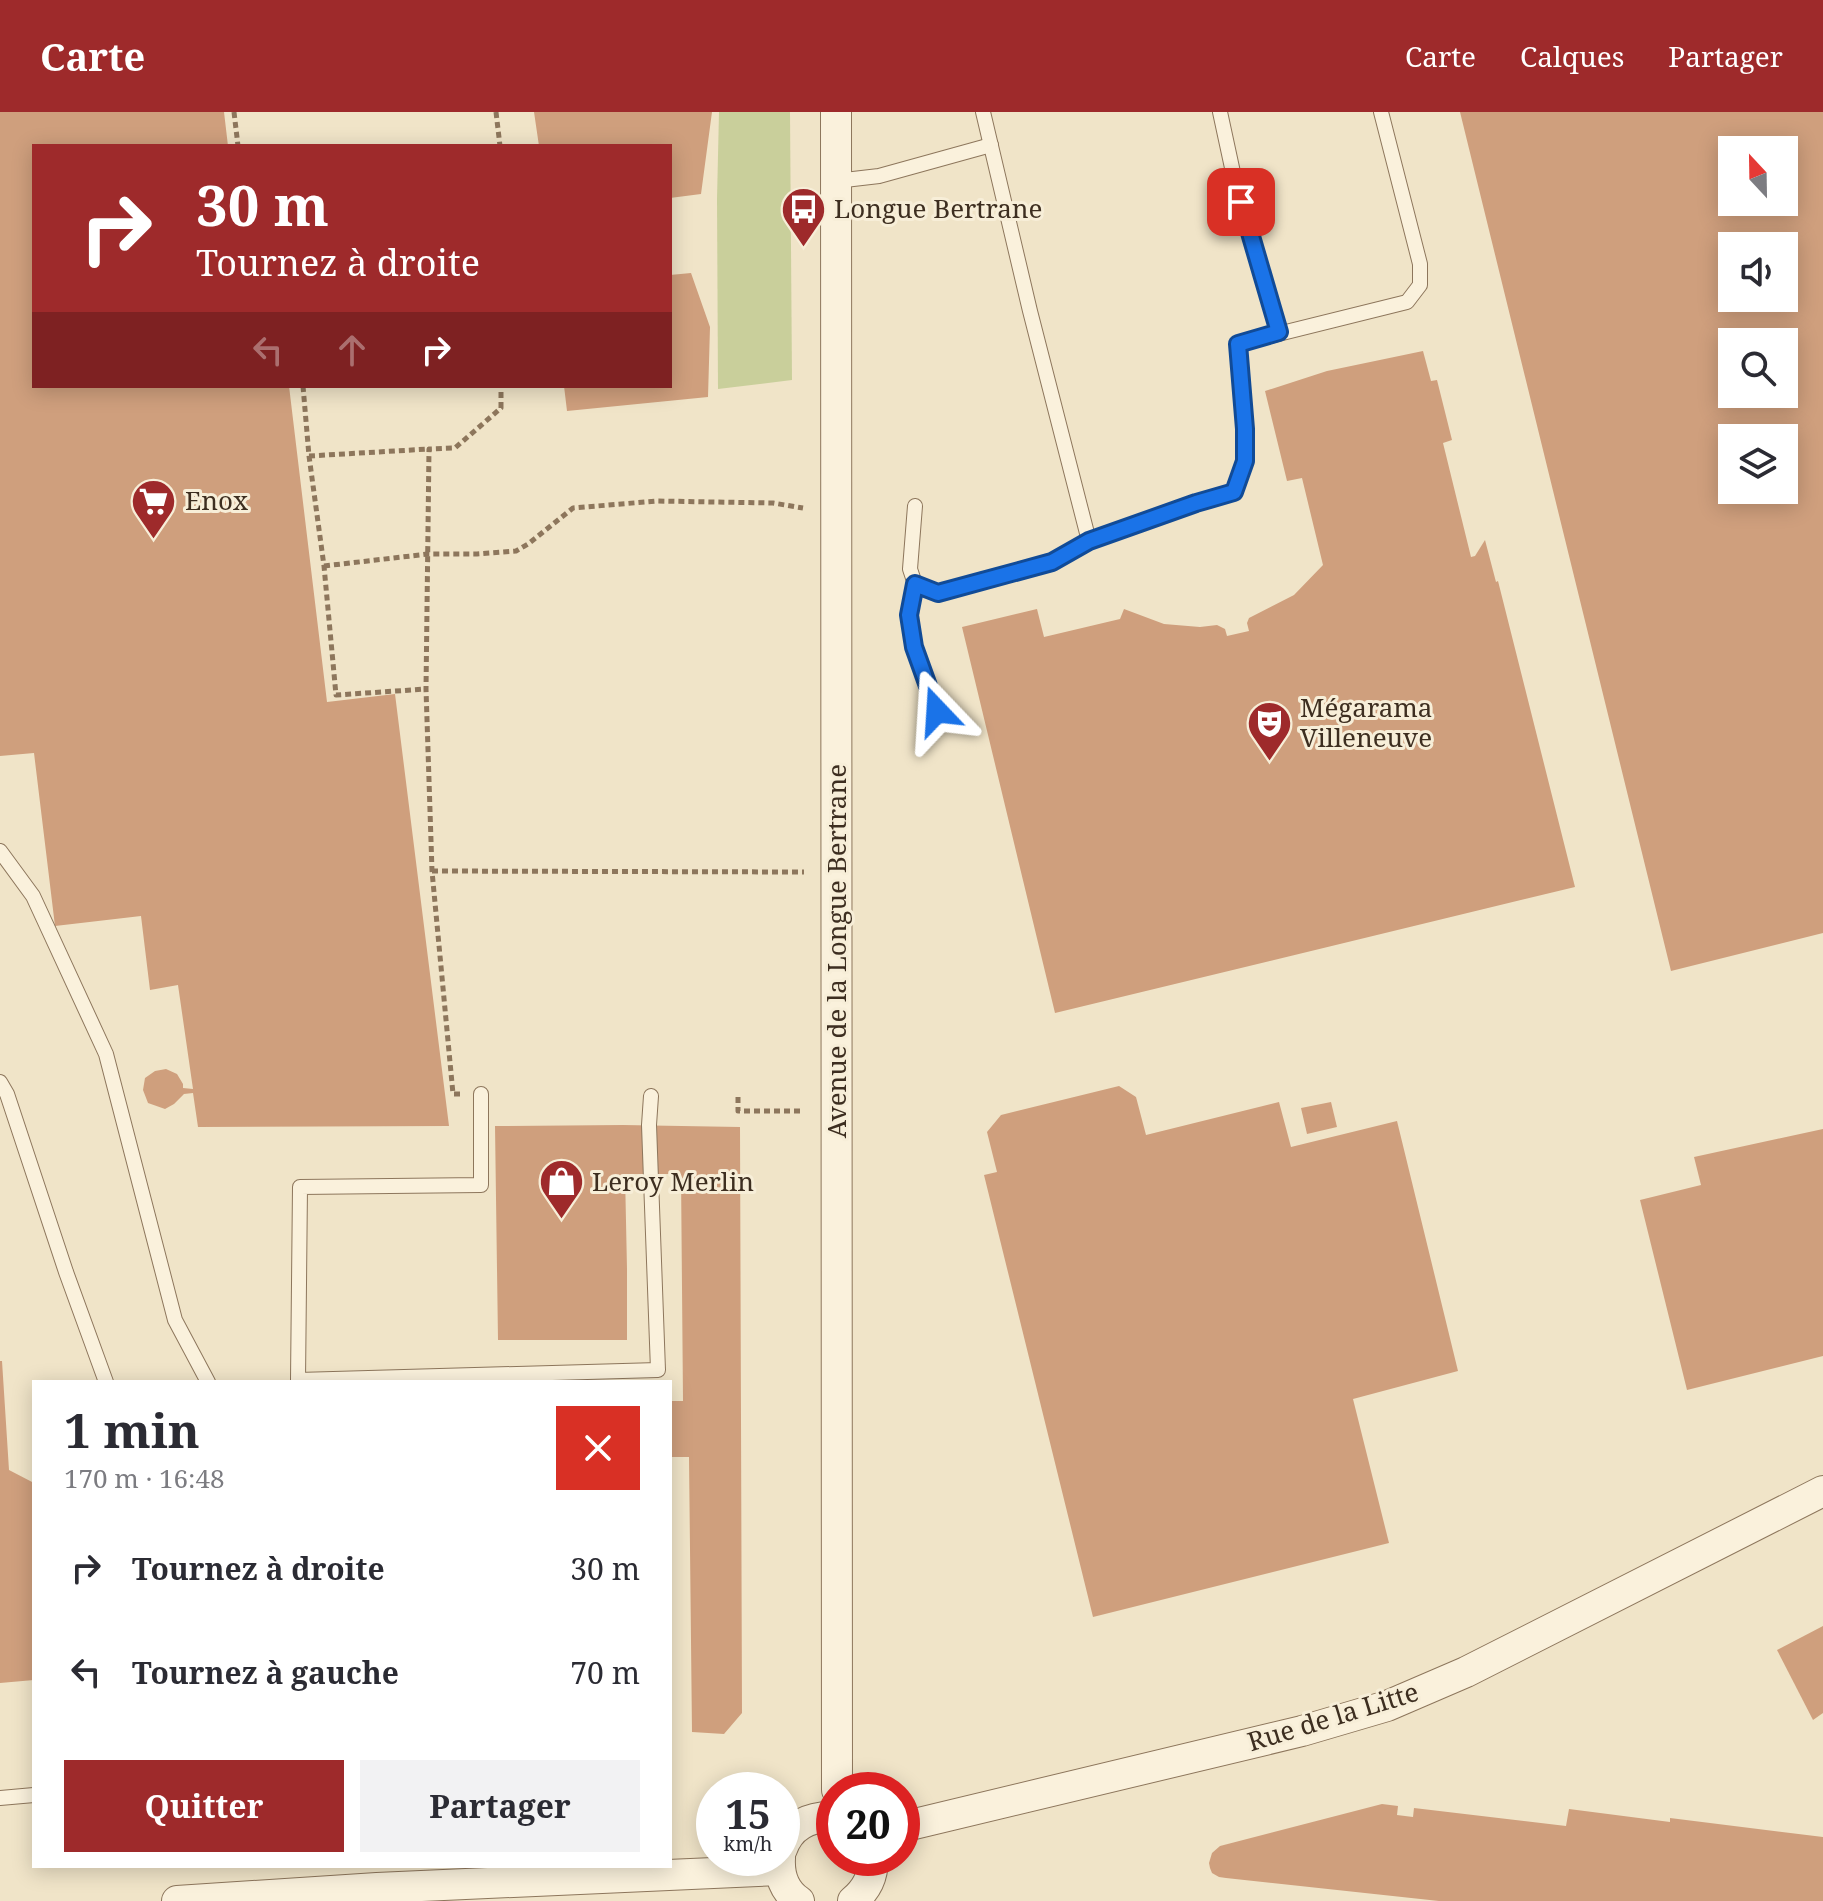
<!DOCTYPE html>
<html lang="fr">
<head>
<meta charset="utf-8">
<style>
	:root { --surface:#fff; --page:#f2f2f3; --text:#2b2b33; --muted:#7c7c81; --accent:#9e2a2b }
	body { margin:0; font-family:"Noto Serif",serif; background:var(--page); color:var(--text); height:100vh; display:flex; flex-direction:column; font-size:30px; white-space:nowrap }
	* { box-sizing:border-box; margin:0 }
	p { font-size:26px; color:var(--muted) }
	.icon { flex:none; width:44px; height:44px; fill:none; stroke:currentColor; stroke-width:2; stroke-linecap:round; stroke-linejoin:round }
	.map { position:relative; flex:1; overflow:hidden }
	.side { position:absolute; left:32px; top:1268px; width:640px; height:488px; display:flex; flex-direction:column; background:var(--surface); border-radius:0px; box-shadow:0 4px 20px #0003 }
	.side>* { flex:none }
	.banner { position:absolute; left:32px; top:32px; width:640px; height:244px; border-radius:0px; box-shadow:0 4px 20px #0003; background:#9e2a2b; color:#fff; overflow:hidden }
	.needle { width:52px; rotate:338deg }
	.tools { position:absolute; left:1718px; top:24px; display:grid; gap:16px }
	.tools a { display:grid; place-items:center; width:80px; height:80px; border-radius:0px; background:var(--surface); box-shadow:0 4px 20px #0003; font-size:40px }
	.speed { position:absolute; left:696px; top:1660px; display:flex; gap:16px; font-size:40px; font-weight:700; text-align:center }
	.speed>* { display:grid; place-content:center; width:104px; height:104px; border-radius:50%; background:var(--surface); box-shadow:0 4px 20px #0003; line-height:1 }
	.speed small { font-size:20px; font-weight:400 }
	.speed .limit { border:12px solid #d22; background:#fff; color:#111 }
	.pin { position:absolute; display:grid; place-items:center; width:68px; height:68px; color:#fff; margin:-34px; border-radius:16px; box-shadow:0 4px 12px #0006 }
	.me { position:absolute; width:88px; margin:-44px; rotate:340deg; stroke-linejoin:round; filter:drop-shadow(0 0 6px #0008) }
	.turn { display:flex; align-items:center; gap:28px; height:168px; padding:0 32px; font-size:36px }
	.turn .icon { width:104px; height:104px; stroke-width:2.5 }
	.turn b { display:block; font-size:56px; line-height:68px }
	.lanes { display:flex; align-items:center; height:76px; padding:0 32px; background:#0003; justify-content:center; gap:40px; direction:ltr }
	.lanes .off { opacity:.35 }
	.round { display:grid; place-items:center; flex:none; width:84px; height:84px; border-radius:0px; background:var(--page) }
	.headline { display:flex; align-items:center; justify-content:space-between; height:136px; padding:0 32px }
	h1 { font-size:48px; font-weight:700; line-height:60px }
	.cta { display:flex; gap:16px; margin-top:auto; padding:16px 32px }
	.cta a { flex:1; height:92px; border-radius:0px; background:var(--accent); color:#fff; font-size:32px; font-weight:700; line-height:92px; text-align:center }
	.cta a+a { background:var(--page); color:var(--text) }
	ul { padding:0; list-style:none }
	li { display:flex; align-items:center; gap:24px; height:104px; padding:0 32px }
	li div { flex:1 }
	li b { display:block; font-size:30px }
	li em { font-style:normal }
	header { display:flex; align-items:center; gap:48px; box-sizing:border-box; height:112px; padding:0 40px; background:var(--accent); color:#fff }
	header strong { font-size:38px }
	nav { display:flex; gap:44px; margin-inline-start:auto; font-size:28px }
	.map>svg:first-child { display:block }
</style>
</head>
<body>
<header>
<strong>Carte</strong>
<nav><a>Carte</a><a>Calques</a><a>Partager</a></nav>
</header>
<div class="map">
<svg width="1823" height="1789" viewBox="0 0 1823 1789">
	<rect width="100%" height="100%" fill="#f0e4c8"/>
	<polygon fill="#c9cf9b" points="719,0 790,0 792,268 718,277 717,87"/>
	<g fill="#cf9f7d" fill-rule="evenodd">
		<polygon points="0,0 224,0 228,34 34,34 34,274 289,274 327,590 395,582 449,1014 198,1015 193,981 184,982 174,992 165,997 148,991 143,978 145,966 155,959 166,957 177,962 183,972 183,976 193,977 178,873 150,878 141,804 55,814 34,641 0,644"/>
		<polygon points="534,0 712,0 701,82 670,86 670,34 539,34"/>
		<path d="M 1460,0 L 1823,0 L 1823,821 L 1671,859 ZM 1732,38 L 1784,38 L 1784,90 L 1732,90 ZM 1732,134 L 1784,134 L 1784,186 L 1732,186 ZM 1732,230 L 1784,230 L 1784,282 L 1732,282 ZM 1732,326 L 1784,326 L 1784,378 L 1732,378 Z"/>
		<polygon points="691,161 710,215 708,285 567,299 564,274 670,274 670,163"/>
		<polygon points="1423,239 1431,269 1437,268 1452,328 1443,331 1471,445 1475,444 1485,428 1496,470 1498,469 1575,775 1055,901 962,515 1037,497 1044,525 1120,507 1124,497 1164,512 1200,515 1217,513 1225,517 1227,524 1249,519 1247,511 1249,506 1294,483 1323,453 1302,366 1287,369 1265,279 1327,259"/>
		<polygon points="1119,974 1136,985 1146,1023 1279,990 1291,1035 1397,1009 1458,1259 1353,1287 1389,1431 1093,1505 984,1063 997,1060 987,1020 1001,1003"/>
		<polygon points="1331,990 1337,1015 1307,1022 1301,996"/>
		<polygon points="623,1013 740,1015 742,1601 724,1622 692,1620 689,1345 670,1345 670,1289 683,1289 681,1062 625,1062 627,1157 627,1228 498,1228 495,1014"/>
		<polygon points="1823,1017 1823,1244 1687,1278 1640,1088 1701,1073 1694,1045"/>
		<polygon points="0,1249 2,1249 9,1358 34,1371 34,1568 0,1571"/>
		<polygon points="1823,1514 1823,1601 1813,1608 1777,1538"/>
		<polygon points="1382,1692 1398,1694 1397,1703 1413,1705 1414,1696 1566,1714 1569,1697 1670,1710 1670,1706 1823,1725 1823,1789 1439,1789 1226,1766 1219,1765 1212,1761 1210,1756 1209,1751 1212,1741 1220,1734"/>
	</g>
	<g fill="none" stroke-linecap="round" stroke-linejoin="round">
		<defs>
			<g id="lane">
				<polyline points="983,0 1030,199 1089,429"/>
				<polyline points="1220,0 1234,65 1279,220"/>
				<polyline points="836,69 879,64 991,33"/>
				<polyline points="915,394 910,457 915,472 938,481 1052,450 1089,429 1196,391 1234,380 1245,349 1245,317 1238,232 1407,190 1420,173 1420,152 1381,0"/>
				<polyline points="915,472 909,503 914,535 937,599"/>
				<polyline points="0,739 33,784 106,942 175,1208 208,1270"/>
				<polyline points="0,970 7,982 66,1160 106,1270"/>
				<polyline points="481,982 481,1073 300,1075 298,1268 658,1258 649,1013 651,984"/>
				<polyline points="0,1686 34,1683"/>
			</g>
			<g id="street">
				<polyline points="836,0 837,1678"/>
				<polyline points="902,1715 1302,1619 1387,1594 1466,1560 1823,1379"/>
				<path d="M 782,1737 C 790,1713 810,1704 834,1705"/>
				<path d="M 780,1746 C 779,1763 784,1779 799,1789"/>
				<polyline points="177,1789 377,1776 779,1758"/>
				<path d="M 853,1789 C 867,1777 873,1765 873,1746"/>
			</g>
		</defs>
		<use href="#lane" stroke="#8d765c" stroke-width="16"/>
		<use href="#street" stroke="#8d765c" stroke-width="32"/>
		<g stroke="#8d765c" stroke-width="5" stroke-dasharray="6 4" stroke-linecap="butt">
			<polyline points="234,0 238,34"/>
			<polyline points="496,0 500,34"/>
			<polyline points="303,274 309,344 324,454 336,583 426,577"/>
			<polyline points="309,344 429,337"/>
			<polyline points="324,454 428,442 477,442 516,439 528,432 573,396 657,389 773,391 803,396"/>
			<polyline points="432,759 804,760"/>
			<polyline points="460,982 453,982 432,759 426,577 429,337 455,336 501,296 501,274"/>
			<polyline points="738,985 738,999 804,999"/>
		</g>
		<use href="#lane" stroke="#faf1dc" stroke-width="14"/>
		<use href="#street" stroke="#faf1dc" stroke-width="30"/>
	</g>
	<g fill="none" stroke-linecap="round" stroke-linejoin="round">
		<defs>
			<polyline id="route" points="937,599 914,535 909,503 915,472 938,481 1052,450 1089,429 1196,391 1234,380 1245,349 1245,317 1238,232 1279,220 1241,90"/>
		</defs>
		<use href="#route" stroke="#114b97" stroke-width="20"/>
		<use href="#route" stroke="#1a73e8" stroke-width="14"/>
	</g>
	<defs>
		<symbol id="bus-pin" viewBox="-11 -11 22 30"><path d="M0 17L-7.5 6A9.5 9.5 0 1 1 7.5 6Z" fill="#9e2a2b" stroke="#f7eed8"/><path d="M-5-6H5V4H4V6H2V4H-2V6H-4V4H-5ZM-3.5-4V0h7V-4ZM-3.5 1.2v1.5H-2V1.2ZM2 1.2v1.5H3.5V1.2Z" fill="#fff"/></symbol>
		<symbol id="supermarket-pin" viewBox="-11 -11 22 30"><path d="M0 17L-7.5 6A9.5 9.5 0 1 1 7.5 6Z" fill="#9e2a2b" stroke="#f7eed8"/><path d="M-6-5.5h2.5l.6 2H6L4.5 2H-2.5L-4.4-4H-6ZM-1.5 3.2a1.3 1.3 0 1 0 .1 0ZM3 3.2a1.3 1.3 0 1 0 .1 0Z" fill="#fff"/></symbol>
		<symbol id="theatre-pin" viewBox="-11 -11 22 30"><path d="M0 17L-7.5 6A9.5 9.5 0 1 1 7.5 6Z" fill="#9e2a2b" stroke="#f7eed8"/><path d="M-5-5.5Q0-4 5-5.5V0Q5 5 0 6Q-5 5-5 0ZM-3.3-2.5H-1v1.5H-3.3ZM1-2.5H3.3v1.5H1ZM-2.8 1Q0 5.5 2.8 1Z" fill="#fff"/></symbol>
		<symbol id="shop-pin" viewBox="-11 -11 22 30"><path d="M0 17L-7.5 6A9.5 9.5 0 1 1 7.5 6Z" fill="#9e2a2b" stroke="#f7eed8"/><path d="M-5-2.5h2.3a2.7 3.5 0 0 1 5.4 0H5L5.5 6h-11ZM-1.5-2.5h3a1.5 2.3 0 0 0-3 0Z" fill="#fff"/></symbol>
	</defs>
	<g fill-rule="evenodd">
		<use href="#bus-pin" x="778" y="72" width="51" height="69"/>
		<use href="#supermarket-pin" x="128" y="364" width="51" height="69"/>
		<use href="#theatre-pin" x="1244" y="586" width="51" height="69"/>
		<use href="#shop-pin" x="536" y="1044" width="51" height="69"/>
	</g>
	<g text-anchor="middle" stroke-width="6" stroke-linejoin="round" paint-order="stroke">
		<g font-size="26" fill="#3d2e20" stroke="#f7eed8" text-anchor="start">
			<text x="834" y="106">Longue Bertrane</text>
			<text x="185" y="398">Enox</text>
			<text x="1300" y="605">Mégarama<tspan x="1300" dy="30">Villeneuve</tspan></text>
			<text x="592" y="1079">Leroy Merlin</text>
		</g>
		<g font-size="26" fill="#3d2e20" stroke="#f7eed8">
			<text transform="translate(837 839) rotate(-90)" y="9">Avenue de la Longue Bertrane</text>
			<text transform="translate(1333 1605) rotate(-17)" y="9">Rue de la Litte</text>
		</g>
	</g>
</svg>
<div class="tools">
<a><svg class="needle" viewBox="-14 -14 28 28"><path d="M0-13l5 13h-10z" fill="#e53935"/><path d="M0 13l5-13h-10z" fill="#7c7c81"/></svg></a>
<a><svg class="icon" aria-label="sound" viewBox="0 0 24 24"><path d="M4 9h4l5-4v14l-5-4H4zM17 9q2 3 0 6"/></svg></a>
<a><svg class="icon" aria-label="search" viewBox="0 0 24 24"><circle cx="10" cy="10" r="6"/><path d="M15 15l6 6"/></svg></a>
<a><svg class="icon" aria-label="layers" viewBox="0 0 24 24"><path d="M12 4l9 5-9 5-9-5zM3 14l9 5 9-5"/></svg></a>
</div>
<div class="speed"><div>15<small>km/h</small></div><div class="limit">20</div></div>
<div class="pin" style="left:1241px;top:90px;background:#d93025"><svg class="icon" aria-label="arrive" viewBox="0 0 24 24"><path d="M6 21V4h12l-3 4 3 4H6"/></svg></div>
<svg class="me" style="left:937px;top:599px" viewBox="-20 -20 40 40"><path d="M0-17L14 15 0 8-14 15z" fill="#1a73e8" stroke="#fff" stroke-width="4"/></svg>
<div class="banner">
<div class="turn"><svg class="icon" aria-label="right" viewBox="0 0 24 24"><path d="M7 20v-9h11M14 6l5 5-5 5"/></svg><div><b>30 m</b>Tournez à droite</div></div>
<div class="lanes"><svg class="icon off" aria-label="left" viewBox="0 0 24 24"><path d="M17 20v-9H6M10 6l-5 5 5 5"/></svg><svg class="icon off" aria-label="ahead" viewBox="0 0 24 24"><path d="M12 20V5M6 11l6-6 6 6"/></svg><svg class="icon" aria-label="right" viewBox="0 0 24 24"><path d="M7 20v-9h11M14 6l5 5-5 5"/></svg></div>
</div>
<section class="side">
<div class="headline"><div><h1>1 min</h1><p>170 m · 16:48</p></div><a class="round" style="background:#d93025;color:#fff"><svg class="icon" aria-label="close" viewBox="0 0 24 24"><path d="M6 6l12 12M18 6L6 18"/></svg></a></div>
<ul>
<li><svg class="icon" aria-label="right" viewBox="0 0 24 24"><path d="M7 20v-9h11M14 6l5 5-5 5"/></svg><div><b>Tournez à droite</b></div><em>30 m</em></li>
<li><svg class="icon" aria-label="left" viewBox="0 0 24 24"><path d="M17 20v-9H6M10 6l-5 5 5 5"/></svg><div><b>Tournez à gauche</b></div><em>70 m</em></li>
</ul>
<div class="cta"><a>Quitter</a><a>Partager</a></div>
</section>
</div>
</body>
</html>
